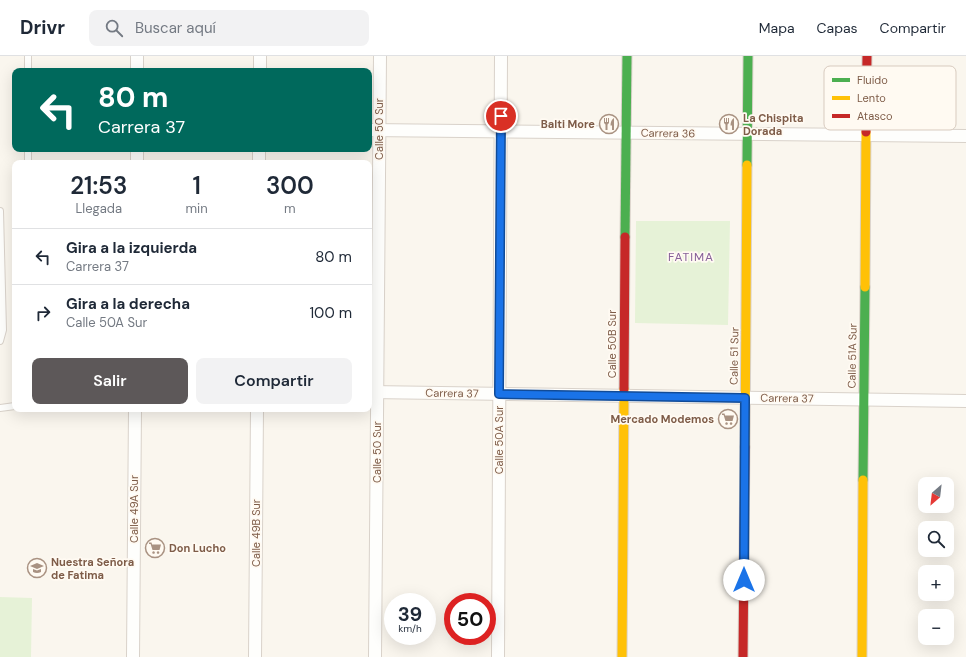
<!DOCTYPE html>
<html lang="es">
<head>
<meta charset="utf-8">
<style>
	:root { --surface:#fff; --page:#f2f2f3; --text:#1f2937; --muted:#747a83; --line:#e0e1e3; --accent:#5d5859 }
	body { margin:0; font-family:"DM Sans",sans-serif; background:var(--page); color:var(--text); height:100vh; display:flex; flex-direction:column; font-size:15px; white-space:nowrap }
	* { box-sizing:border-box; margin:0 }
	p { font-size:13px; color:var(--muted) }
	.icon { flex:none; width:22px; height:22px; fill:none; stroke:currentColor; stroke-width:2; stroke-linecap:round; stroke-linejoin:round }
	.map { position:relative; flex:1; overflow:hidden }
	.side { position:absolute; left:12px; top:104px; width:360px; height:252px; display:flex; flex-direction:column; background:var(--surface); border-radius:8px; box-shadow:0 4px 16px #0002 }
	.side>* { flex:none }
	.top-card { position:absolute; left:12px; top:12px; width:360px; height:84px; border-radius:8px; box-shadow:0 4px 16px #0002; background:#00695c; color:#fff; overflow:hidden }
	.needle { width:26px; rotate:208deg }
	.buttons { position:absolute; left:918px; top:421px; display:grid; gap:8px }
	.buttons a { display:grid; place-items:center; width:36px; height:36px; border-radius:8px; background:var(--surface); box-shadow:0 4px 16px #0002; font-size:20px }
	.speed { position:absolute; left:384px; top:537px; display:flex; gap:8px; font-size:20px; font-weight:700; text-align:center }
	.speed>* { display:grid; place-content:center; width:52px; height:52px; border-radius:50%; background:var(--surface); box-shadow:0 4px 16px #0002; line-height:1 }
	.speed small { font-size:10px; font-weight:400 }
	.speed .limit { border:6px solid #d22; background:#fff; color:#111 }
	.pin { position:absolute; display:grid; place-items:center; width:34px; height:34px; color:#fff; margin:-17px; border:2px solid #fff; border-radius:50%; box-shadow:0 1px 4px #0007 }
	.me { position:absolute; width:44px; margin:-22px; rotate:0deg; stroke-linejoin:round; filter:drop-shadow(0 0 3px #0008) }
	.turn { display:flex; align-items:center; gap:14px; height:84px; padding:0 20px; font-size:18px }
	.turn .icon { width:52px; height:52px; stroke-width:2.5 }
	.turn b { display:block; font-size:28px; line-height:34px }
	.eta { display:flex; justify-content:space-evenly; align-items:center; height:68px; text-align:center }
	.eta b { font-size:24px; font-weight:600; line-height:28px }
	.button { display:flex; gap:8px; margin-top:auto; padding:8px 20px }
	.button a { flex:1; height:46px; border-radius:8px; background:var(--accent); color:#fff; font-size:16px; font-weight:600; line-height:46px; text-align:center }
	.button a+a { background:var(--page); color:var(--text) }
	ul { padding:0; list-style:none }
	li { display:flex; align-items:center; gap:12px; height:56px; padding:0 20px; border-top:1px solid var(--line) }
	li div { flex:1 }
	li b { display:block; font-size:15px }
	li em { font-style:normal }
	header { display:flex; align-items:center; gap:24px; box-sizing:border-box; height:56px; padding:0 20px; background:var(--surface); border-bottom:1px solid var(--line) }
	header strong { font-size:19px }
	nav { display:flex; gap:22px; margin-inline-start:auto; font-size:14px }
	.search { width:280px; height:36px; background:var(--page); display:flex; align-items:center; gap:10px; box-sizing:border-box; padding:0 14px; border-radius:8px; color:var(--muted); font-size:15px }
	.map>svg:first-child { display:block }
</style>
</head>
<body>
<header>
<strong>Drivr</strong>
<div class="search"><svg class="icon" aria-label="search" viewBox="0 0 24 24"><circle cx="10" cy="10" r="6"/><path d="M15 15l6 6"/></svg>Buscar aquí</div>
<nav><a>Mapa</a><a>Capas</a><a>Compartir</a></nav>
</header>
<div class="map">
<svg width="966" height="601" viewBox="0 0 966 601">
	<rect width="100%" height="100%" fill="#faf6ee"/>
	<g fill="#e6f2d7">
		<polygon points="636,165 730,165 728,269 635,267"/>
		<polygon points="0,541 32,542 31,601 0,601"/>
	</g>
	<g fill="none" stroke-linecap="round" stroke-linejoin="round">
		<defs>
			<g id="lane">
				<polyline points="28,0 28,15"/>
				<polyline points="28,93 28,107"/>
				<polyline points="0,155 3,274 0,285"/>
				<polyline points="0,352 15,350"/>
			</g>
			<g id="street">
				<polyline points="137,15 137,0"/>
				<polyline points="260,15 260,0"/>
				<polyline points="369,74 966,80"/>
				<polyline points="137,107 137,93"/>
				<polyline points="259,107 259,93"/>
				<polyline points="370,336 966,345"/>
				<polyline points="133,601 135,353"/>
				<polyline points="255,601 257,353"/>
				<polyline points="375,601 380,0"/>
				<polyline points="498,601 501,0"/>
			</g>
			<g id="fast">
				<polyline points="747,109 748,0"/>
				<polyline points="625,181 627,0"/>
				<polyline points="863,424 865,231"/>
			</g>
			<g id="slow">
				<polyline points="865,231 866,76"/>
				<polyline points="745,391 747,109"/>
				<polyline points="622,601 624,333"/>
				<polyline points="862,601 863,424"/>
			</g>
			<g id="jam">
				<polyline points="866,76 867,0"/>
				<polyline points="624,333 625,181"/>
				<polyline points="743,601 745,391"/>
			</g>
		</defs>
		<use href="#lane" stroke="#d9d2ca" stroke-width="8"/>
		<use href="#street" stroke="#d9d2ca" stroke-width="14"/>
		<use href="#fast" stroke="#dad2ca" stroke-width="11"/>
		<use href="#slow" stroke="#dad2ca" stroke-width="11"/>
		<use href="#jam" stroke="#dad2ca" stroke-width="11"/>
		<use href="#lane" stroke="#fefefc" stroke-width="6"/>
		<use href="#street" stroke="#fefefc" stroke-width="12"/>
		<use href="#fast" stroke="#4caf50" stroke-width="9"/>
		<use href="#slow" stroke="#ffc107" stroke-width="9"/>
		<use href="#jam" stroke="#c62828" stroke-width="9"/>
	</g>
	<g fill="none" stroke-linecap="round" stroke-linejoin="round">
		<defs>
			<polyline id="route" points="501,60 499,338 745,342 744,524"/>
		</defs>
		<use href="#route" stroke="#114b97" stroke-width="10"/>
		<use href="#route" stroke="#1a73e8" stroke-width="7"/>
	</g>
	<defs>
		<symbol id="restaurant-ring" viewBox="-11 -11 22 22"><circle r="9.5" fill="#fffaf2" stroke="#a99282" stroke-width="1.5"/><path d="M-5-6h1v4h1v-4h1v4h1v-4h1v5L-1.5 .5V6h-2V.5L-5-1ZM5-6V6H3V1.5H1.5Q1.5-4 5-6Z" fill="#a99282"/></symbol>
		<symbol id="supermarket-ring" viewBox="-11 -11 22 22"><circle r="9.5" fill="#fffaf2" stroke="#a99282" stroke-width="1.5"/><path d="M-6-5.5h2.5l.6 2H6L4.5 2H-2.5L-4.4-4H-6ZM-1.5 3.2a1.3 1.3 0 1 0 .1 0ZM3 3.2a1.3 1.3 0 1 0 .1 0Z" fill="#a99282"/></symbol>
		<symbol id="school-ring" viewBox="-11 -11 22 22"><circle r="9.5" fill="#fffaf2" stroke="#a99282" stroke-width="1.5"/><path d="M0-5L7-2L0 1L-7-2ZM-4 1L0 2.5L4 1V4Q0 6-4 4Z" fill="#a99282"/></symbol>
	</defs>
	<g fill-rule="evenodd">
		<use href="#restaurant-ring" x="598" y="57" width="22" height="22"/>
		<use href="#restaurant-ring" x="718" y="57" width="22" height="22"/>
		<use href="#supermarket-ring" x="717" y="352" width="22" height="22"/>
		<use href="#supermarket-ring" x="144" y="481" width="22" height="22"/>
		<use href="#school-ring" x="26" y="501" width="22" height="22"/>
	</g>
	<g text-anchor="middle" stroke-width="3.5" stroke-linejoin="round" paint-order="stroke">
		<g font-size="11" font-weight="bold" fill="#7e5c48" stroke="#fffaf2" text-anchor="start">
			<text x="743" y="66">La Chispita<tspan x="743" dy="13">Dorada</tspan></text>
			<text x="595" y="72" text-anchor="end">Balti More</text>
			<text x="714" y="367" text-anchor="end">Mercado Modemos</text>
			<text x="169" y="496">Don Lucho</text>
			<text x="51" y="510">Nuestra Señora<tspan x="51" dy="13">de Fatima</tspan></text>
		</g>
		<g font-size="11" fill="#7e5c48" stroke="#fffaf2">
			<text transform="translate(379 73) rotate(-90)" y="4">Calle 50 Sur</text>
			<text transform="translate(668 77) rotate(1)" y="4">Carrera 36</text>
			<text transform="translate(612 288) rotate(-90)" y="4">Calle 50B Sur</text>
			<text transform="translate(734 300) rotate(-89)" y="4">Calle 51 Sur</text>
			<text transform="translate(852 300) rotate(-89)" y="4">Calle 51A Sur</text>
			<text transform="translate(452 337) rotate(1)" y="4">Carrera 37</text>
			<text transform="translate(787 342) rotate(1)" y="4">Carrera 37</text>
			<text transform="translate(499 384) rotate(-90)" y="4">Calle 50A Sur</text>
			<text transform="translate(377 396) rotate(-90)" y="4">Calle 50 Sur</text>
			<text transform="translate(134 453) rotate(-90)" y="4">Calle 49A Sur</text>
			<text transform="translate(256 477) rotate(-90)" y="4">Calle 49B Sur</text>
		</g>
		<g font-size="12" letter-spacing="1" fill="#876199" stroke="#fffaf2">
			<text x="691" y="205">FATIMA</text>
		</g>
	</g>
	<rect x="824" y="10" width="132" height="64" rx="6" fill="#fffaf2" stroke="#d8cbbf" stroke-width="1"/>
	<rect x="832" y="22" width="18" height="4" fill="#4caf50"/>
	<rect x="832" y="40" width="18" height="4" fill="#ffc107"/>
	<rect x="832" y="58" width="18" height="4" fill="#c62828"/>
	<g font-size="11" fill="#7e5c48">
		<text x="857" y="28">Fluido</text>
		<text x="857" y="46">Lento</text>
		<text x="857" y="64">Atasco</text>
	</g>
</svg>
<div class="buttons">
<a><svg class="needle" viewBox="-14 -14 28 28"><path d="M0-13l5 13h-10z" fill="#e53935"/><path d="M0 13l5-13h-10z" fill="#747a83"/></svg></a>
<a><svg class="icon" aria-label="search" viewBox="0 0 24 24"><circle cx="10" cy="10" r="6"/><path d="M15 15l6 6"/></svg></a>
<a>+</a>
<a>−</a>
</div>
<div class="speed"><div>39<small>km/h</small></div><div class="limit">50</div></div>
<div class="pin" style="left:501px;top:60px;background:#d93025"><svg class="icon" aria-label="arrive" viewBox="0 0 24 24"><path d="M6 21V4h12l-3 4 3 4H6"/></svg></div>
<svg class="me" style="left:744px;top:524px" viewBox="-20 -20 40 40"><circle r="19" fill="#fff"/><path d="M0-13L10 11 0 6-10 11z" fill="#1a73e8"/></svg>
<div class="top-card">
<div class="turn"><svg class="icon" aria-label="left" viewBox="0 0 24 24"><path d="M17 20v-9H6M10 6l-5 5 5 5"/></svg><div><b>80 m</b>Carrera 37</div></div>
</div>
<section class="side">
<div class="eta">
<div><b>21:53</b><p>Llegada</p></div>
<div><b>1</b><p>min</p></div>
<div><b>300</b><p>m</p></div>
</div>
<ul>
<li><svg class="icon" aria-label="left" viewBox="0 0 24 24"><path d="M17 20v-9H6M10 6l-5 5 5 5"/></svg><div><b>Gira a la izquierda</b><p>Carrera 37</p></div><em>80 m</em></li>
<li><svg class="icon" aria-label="right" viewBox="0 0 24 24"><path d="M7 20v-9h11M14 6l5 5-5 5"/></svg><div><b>Gira a la derecha</b><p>Calle 50A Sur</p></div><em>100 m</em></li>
</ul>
<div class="button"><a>Salir</a><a>Compartir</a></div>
</section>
</div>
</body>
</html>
